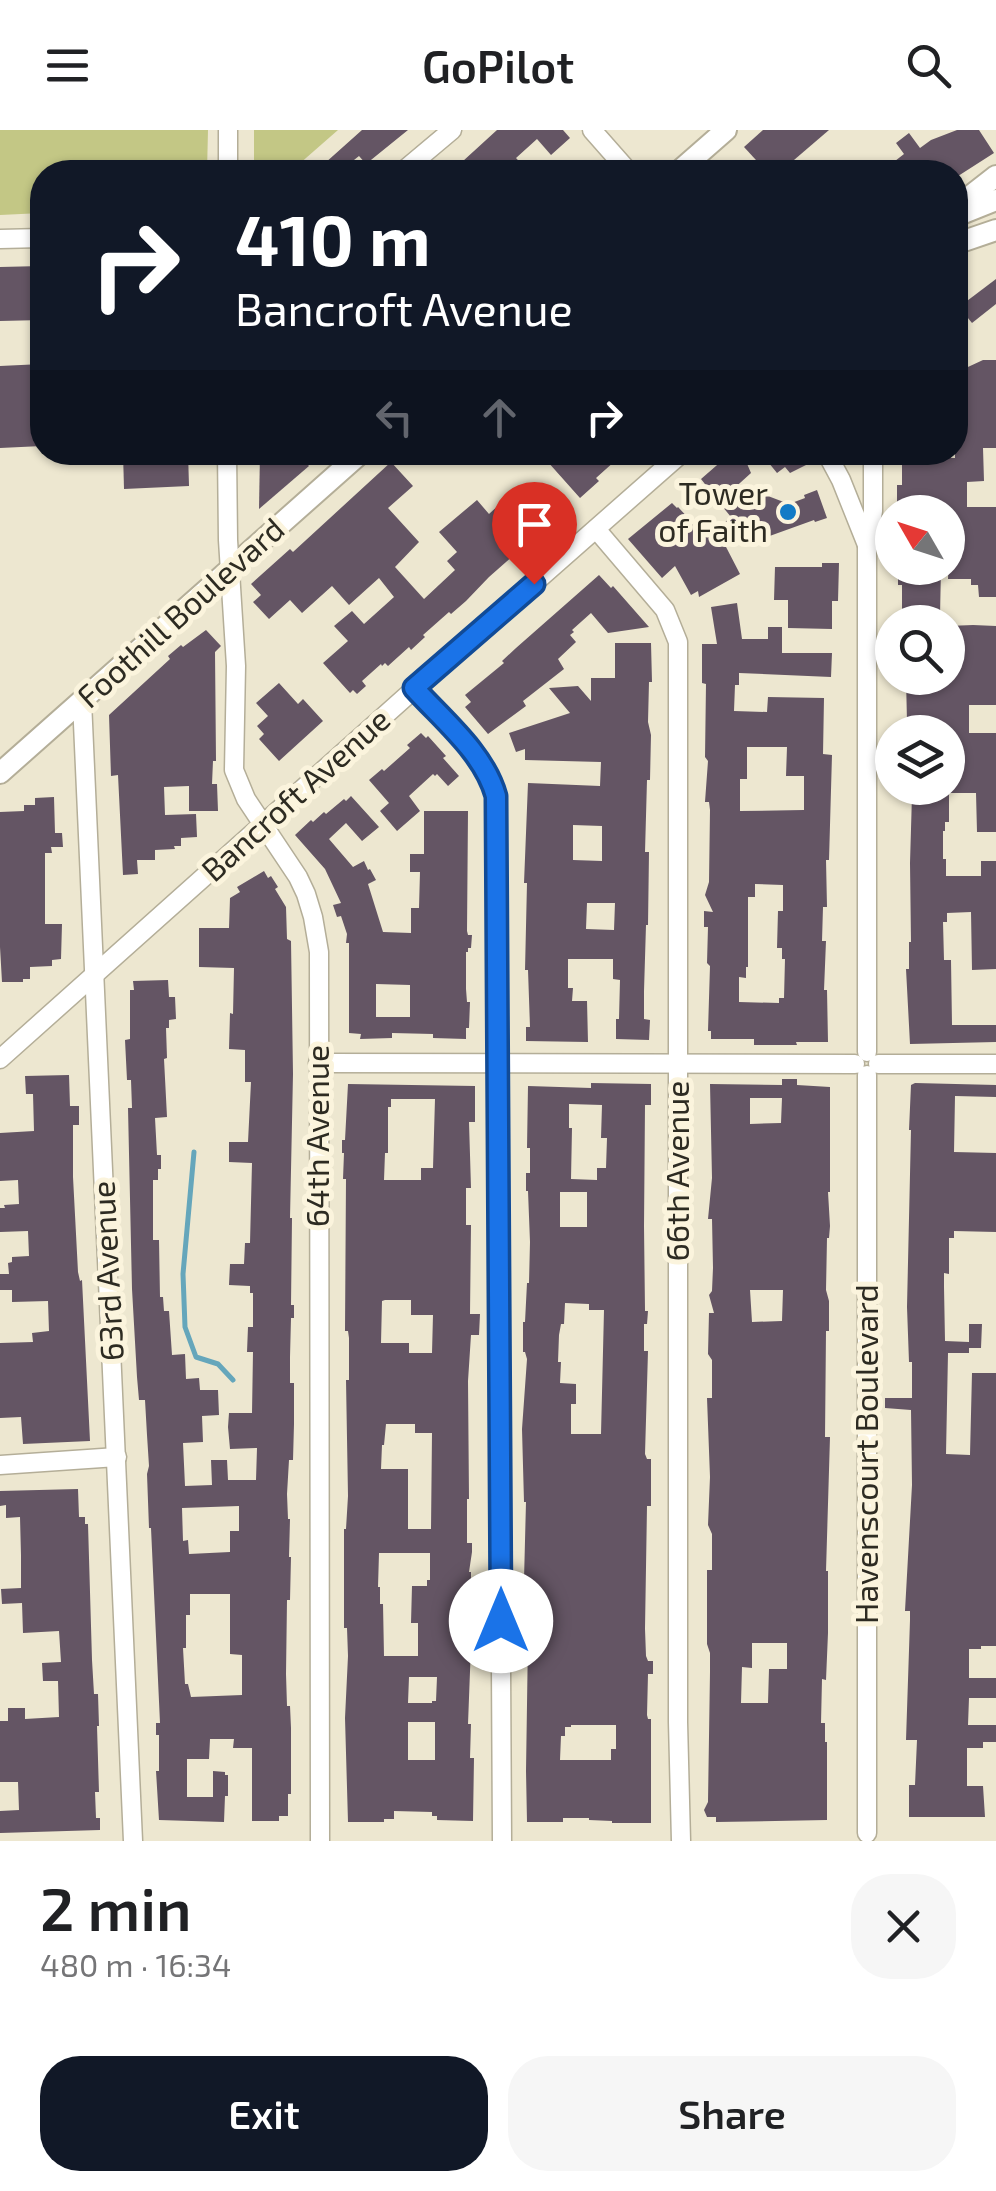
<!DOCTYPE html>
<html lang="en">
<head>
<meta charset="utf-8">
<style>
	:root { --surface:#fff; --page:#f6f6f6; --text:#202124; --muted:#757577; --accent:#111827 }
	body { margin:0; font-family:"Exo 2",sans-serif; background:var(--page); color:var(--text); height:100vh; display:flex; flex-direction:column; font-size:38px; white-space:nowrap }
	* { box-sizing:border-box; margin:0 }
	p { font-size:32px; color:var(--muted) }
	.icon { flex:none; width:55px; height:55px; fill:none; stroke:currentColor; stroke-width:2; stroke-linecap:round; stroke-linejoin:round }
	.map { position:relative; height:1711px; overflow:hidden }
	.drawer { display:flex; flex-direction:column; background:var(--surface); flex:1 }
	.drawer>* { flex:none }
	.guide { position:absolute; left:30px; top:30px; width:938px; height:305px; border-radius:40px; box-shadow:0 2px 8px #0004; background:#111827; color:#fff; overflow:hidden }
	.needle { width:65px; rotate:309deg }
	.controls { position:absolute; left:875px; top:365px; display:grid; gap:20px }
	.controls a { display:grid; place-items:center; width:90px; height:90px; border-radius:50%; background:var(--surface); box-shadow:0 2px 8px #0004; font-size:50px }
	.pin { position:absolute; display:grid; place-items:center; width:85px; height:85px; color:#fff; margin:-102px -42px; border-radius:50% 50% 50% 0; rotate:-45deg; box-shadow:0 0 10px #0007 }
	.pin .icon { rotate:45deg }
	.me { position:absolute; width:110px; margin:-55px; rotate:0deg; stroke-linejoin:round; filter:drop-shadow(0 0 8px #0008) }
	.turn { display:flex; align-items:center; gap:35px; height:210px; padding:0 40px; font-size:45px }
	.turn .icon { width:130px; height:130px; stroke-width:2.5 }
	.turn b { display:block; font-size:70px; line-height:85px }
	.lanes { display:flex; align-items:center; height:95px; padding:0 40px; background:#0003; justify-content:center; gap:50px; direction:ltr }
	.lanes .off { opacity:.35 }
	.round { display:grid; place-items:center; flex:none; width:105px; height:105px; border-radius:40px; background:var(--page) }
	.head { display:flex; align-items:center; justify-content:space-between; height:170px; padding:0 40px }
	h1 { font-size:60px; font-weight:600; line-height:75px }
	.cta { display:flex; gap:20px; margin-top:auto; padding:20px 40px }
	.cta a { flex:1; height:115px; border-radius:40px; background:var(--accent); color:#fff; font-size:40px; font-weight:600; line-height:115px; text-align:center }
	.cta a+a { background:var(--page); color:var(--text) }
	header { display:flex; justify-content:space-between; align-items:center; height:130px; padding:0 40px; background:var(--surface); font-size:45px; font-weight:600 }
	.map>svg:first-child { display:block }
</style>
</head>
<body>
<header><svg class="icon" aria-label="menu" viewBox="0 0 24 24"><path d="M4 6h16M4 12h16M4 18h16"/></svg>GoPilot<svg class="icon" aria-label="search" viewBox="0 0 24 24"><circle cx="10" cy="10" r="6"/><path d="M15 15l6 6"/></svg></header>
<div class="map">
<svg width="996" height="1711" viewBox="0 0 996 1711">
	<rect width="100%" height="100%" fill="#ede7d0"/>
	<g fill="#c3c785">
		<polygon points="0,0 208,0 207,42 42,42 42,83 0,85"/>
		<polygon points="254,0 338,0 290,42 254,42"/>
	</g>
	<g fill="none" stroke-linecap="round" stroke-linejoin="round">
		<polyline stroke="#65a6bb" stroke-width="5" points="194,1022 183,1144 185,1197 196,1227 218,1234 233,1250"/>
	</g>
	<g fill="#645564" fill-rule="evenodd">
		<polygon points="362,0 408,0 366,34 359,26 339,42 315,42"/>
		<polygon points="497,0 563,0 570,8 551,25 537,9 516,28 529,42 451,42"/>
		<polygon points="763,0 829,0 780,42 767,42 744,17"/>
		<polygon points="957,0 979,0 994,23 955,48 955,42 881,42 904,24 896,13 909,3 920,18 931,10"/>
		<polygon points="42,136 42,190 0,191 0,137"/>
		<polygon points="996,149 996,174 972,193 959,177"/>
		<polygon points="983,230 996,230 996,318 983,318 984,351 967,352 967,377 996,377 996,467 979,467 978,455 971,455 971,449 948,449 950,382 898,382 897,377 897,355 902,355 902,327 955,328 955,243"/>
		<polygon points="42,234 42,316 0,318 0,236"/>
		<polygon points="123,322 188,322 189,356 124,359"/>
		<polygon points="260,322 297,322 309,336 259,379"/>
		<polygon points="539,322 625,322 596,348 599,351 580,368"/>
		<polygon points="719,322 742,322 751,343 719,372 701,349 724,329"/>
		<polygon points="760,322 801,322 808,334 790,343 785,337 777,343"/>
		<polygon points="391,332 413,356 388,378 419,412 395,437 424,469 455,440 447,431 457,422 439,402 477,370 489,384 501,373 527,402 524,405 530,411 489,447 466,471 451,484 449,482 423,505 425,507 411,520 409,517 388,536 385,533 382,536 381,534 362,551 366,556 357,564 353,560 350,563 323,533 348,511 334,496 352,481 364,494 394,467 379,448 349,475 332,456 302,483 290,470 269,489 253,472 261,465 251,454 290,419 293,422"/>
		<polygon points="817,360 827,388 815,392 814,390 761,409 754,389 725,415 740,444 699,467 698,461 691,465 675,436 662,448 628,409 672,373 677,378 678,377 707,408 731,387 722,376 760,363 789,374 805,368 804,365"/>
		<polygon points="822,433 839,433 838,471 832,471 832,499 788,498 788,470 774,470 775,437 822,437"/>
		<polygon points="898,438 941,438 940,486 902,486 902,455 898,455"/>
		<polygon points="599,445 611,458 613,456 649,497 608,503 591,483 572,500 574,502 570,505 576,512 558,529 564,539 523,571 526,576 488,604 465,577 471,572 465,565 504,533 502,531 516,518"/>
		<path d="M 737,473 L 742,509 L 768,509 L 768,497 L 782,497 L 782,523 L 832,523 L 831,547 L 739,543 L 739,555 L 735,555 L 734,581 L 767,582 L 768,567 L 824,568 L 823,624 L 832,625 L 829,730 L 826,730 L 827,777 L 823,777 L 822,811 L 826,811 L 824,860 L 827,860 L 828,912 L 796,912 L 797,915 L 754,915 L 754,909 L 711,909 L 711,901 L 708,901 L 710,836 L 707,833 L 708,797 L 704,797 L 704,781 L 713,782 L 705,765 L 709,752 L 710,680 L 709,672 L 705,672 L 708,631 L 705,627 L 706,554 L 702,553 L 702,514 L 717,514 L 711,477 ZM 747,617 L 787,617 L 786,646 L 804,646 L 804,680 L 740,681 L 740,649 L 747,649 ZM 755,754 L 783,755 L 783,781 L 778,781 L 777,818 L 782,818 L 782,829 L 785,829 L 784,868 L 779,868 L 779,873 L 739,872 L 739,847 L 746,848 L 746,837 L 748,837 L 748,767 L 755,767 Z"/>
		<polygon points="973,495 996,496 996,575 969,575 969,603 996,603 996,702 977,702 976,663 949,663 949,692 945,692 945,701 943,701 943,729 946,729 946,746 981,746 981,731 996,731 996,839 972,840 971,782 947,783 947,792 943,792 944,830 951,830 952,895 996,895 996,912 910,914 906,839 909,839 909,812 911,812 910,733 912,665 935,665 935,658 948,658 948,602 937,602 938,592 907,592 906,548 948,548 948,496"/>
		<polygon points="206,500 221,516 215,522 216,631 213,631 212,654 217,654 218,681 189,681 189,656 164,657 165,685 196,684 197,707 181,708 181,716 174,716 175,719 155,720 155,730 137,730 138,744 123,745 118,645 111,646 109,585 170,529 168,526 181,515 183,517"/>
		<path d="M 615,513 L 651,513 L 652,552 L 649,552 L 648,592 L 651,605 L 650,650 L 647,650 L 645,722 L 649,722 L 648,795 L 646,795 L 644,861 L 644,889 L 650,890 L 649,910 L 616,909 L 616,889 L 619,889 L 620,850 L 613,849 L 613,829 L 568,829 L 568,858 L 573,858 L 572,871 L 587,871 L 588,912 L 526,911 L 526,897 L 530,897 L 528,840 L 525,840 L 527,753 L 524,753 L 528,653 L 600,656 L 601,632 L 525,630 L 525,619 L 516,622 L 509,603 L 570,583 L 549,558 L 578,556 L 591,571 L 591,548 L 615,548 ZM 573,695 L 602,696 L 602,731 L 573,730 ZM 587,773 L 615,773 L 614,800 L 586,799 Z"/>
		<polygon points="279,553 298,574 303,569 323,591 279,631 259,609 264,604 257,596 268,586 256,573"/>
		<polygon points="421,603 426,608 428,606 446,626 443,628 459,646 448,656 437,644 435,646 433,644 409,666 420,681 397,701 380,681 389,673 369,650 382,639 384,641 410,618 407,615"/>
		<path d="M 351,666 L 379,697 L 362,711 L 346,693 L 329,709 L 353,737 L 364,731 L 368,740 L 370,739 L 376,750 L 368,754 L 383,802 L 411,803 L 411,778 L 419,778 L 420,742 L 410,742 L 410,724 L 424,724 L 424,681 L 468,681 L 467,801 L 468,805 L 472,805 L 471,818 L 468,818 L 468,822 L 466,822 L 466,859 L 467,872 L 470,872 L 469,898 L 466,898 L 466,909 L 433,908 L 433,904 L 392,903 L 392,908 L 360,909 L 361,904 L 349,903 L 349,813 L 346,813 L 347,804 L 341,786 L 337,787 L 333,775 L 341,773 L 325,739 L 295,705 L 311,690 L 313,692 L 324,682 L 326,684 L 344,669 L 346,671 ZM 376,854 L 410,855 L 410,887 L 376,887 Z"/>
		<polygon points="54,667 55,703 62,703 63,717 51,717 52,723 45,723 45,794 62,794 61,829 52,830 52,836 30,837 30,849 23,849 23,852 2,852 0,817 0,682 24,681 24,675 35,675 35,668"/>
		<path d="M 264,741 L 268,748 L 271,746 L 278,757 L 275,759 L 286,777 L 287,809 L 291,811 L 293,944 L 290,1088 L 292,1088 L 291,1175 L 294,1175 L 294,1188 L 291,1188 L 290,1227 L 290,1253 L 294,1253 L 294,1294 L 293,1330 L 289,1330 L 287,1364 L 288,1389 L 290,1389 L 289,1427 L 291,1427 L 290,1470 L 287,1470 L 286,1544 L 287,1576 L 290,1576 L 291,1598 L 291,1664 L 288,1664 L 288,1686 L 279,1686 L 279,1691 L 252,1691 L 252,1618 L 233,1618 L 234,1609 L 210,1609 L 209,1629 L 187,1629 L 187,1667 L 213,1667 L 213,1641 L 225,1642 L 225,1645 L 228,1645 L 228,1666 L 225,1666 L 224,1692 L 159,1690 L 156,1641 L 159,1641 L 159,1605 L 156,1605 L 156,1593 L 160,1593 L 151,1398 L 149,1398 L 147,1344 L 149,1336 L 147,1305 L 145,1270 L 139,1270 L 137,1247 L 132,1159 L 128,978 L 132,978 L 131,950 L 127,950 L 125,910 L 130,909 L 130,860 L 134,860 L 133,851 L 168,850 L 169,867 L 175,867 L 176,889 L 169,890 L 169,898 L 166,898 L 167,928 L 164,929 L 167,987 L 155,988 L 157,1025 L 161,1025 L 161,1039 L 158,1039 L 158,1050 L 153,1050 L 153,1110 L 159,1110 L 160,1167 L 163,1167 L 164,1181 L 169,1181 L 172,1225 L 185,1224 L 186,1249 L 199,1248 L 200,1260 L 218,1260 L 219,1285 L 202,1286 L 203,1312 L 183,1313 L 185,1356 L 212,1355 L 211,1330 L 227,1330 L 228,1350 L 256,1350 L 257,1318 L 230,1319 L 228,1297 L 229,1283 L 252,1283 L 253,1222 L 247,1222 L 248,1197 L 253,1197 L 253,1163 L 250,1163 L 250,1156 L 229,1155 L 230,1134 L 244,1134 L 245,1113 L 250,1113 L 252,1033 L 229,1032 L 229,1012 L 248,1012 L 251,952 L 245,952 L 245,920 L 229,919 L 230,883 L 233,884 L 234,838 L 199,837 L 199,798 L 229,798 L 230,768 L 240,762 L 237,757 ZM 239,1376 L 239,1401 L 230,1401 L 230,1422 L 189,1424 L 188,1410 L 183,1411 L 182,1378 ZM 190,1464 L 230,1464 L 230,1524 L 242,1525 L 242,1565 L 191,1567 L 188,1554 L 185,1554 L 183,1518 L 186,1518 L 186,1485 L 190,1485 Z"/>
		<polygon points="69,945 70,976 79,976 79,995 73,995 73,1047 78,1142 80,1151 82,1150 90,1311 23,1314 21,1287 0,1288 0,1213 33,1212 32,1203 49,1201 48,1171 12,1172 12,1160 0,1160 0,1144 9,1144 8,1133 12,1132 12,1127 29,1126 28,1101 0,1102 0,1078 5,1078 4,1075 19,1074 18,1050 0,1051 0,1003 34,1001 33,964 26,964 25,946"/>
		<path d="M 782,949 L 797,949 L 797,955 L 830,957 L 830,1062 L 828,1062 L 830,1096 L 829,1108 L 827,1108 L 826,1160 L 829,1171 L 829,1201 L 826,1201 L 825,1307 L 830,1307 L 826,1441 L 828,1441 L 828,1503 L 826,1550 L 822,1549 L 821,1593 L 825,1593 L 825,1612 L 827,1612 L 827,1690 L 716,1692 L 716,1687 L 707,1687 L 704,1680 L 708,1672 L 710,1542 L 710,1523 L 707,1514 L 707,1440 L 712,1440 L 712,1404 L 708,1395 L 710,1347 L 707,1268 L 712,1268 L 712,1230 L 708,1224 L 709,1183 L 714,1183 L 709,1165 L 712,1161 L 713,1138 L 712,1089 L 708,1089 L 712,1048 L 710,954 L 782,955 ZM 750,968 L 782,968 L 781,993 L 750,994 ZM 750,1160 L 783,1160 L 782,1191 L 752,1192 ZM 752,1513 L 787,1513 L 787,1539 L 769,1539 L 768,1573 L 741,1573 L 742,1537 L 752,1538 Z"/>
		<path d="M 591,953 L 651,954 L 651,975 L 645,975 L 644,1096 L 645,1181 L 648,1181 L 647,1194 L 644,1194 L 644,1221 L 648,1221 L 645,1324 L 647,1329 L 651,1329 L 651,1376 L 647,1376 L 645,1499 L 646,1526 L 648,1531 L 653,1531 L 653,1544 L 648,1544 L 647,1585 L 648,1589 L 651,1589 L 651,1693 L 612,1693 L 612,1691 L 589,1690 L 589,1688 L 563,1688 L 563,1692 L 527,1692 L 526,1641 L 528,1508 L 524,1508 L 525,1478 L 550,1478 L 526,1459 L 524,1450 L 526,1372 L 524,1372 L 522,1299 L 527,1229 L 525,1222 L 523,1222 L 523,1192 L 525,1192 L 527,1153 L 529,1153 L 530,1112 L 528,1061 L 526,1061 L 526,1043 L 530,1043 L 530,1018 L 527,1018 L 528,956 L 591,958 ZM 569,974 L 602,975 L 601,1008 L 607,1008 L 606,1038 L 597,1038 L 597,1050 L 571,1049 L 572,998 L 569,998 ZM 560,1062 L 587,1062 L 587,1097 L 560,1097 ZM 565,1173 L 589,1174 L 589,1180 L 604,1180 L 601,1304 L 571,1304 L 571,1274 L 576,1274 L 576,1254 L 560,1253 L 561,1232 L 558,1232 L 559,1205 L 561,1194 L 564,1194 ZM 571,1595 L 616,1595 L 616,1619 L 611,1619 L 611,1630 L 560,1630 L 561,1606 L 565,1606 L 565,1597 L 571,1597 Z"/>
		<polygon points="915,953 996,955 996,967 955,966 954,1022 996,1023 996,1102 954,1101 954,1108 949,1108 949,1144 944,1143 944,1157 945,1211 969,1212 969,1194 982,1194 981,1218 969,1218 969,1223 948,1223 946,1324 970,1325 972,1243 996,1243 996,1516 981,1516 981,1519 969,1519 969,1548 996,1548 996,1568 969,1568 968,1595 996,1595 996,1612 983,1612 983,1618 967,1618 967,1656 983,1656 985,1687 909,1687 909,1655 915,1655 917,1610 906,1610 910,1490 910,1481 905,1481 912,1355 911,1280 885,1278 885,1268 912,1268 912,1232 909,1232 907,1177 911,1000 909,1000 911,955"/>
		<path d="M 348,954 L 475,956 L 475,992 L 469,992 L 471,1058 L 466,1058 L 466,1095 L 471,1095 L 470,1184 L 480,1184 L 479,1205 L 471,1205 L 468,1251 L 469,1369 L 467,1369 L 467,1413 L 472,1413 L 472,1422 L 469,1442 L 471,1442 L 471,1515 L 468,1594 L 471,1594 L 470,1628 L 474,1628 L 473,1691 L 437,1690 L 437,1686 L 432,1686 L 432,1682 L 394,1681 L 394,1689 L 384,1689 L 384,1692 L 348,1692 L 345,1588 L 348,1526 L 347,1498 L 344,1498 L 344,1399 L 346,1399 L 348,1366 L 346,1250 L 349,1250 L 349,1208 L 348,1201 L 345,1201 L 346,1049 L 343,1049 L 344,1023 L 342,1023 L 342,1010 L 345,1010 ZM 391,969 L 435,969 L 433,1038 L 421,1038 L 421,1050 L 384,1050 L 385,1023 L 388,1023 L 388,977 L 391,977 ZM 385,1170 L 411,1170 L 411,1185 L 433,1185 L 432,1223 L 409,1223 L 409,1213 L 381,1213 L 382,1171 ZM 386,1294 L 415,1294 L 415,1303 L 432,1303 L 431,1399 L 408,1399 L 408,1339 L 381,1339 L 382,1315 L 384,1315 ZM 379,1423 L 430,1423 L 430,1450 L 427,1450 L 427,1456 L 412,1456 L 411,1493 L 418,1493 L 418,1526 L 384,1526 L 383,1474 L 380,1474 L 380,1457 L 378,1457 ZM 409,1547 L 437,1547 L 436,1571 L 432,1571 L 432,1573 L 408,1573 ZM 408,1592 L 435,1592 L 435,1630 L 408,1630 Z"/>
		<polygon points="78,1359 79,1387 85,1387 85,1394 88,1394 92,1530 94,1564 98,1564 99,1596 97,1596 99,1662 95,1662 96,1688 100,1688 100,1700 0,1703 0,1681 19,1680 18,1652 0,1652 0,1591 8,1591 8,1578 25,1578 25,1589 59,1587 58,1551 43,1551 42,1533 61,1532 59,1501 23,1503 22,1473 2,1474 1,1459 21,1458 21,1425 20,1387 6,1388 6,1375 0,1376 0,1361"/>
	</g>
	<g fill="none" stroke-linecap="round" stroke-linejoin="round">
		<defs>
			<g id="minor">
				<polyline points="592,0 629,42"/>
				<polyline points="228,42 228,0"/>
				<polyline points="402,42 452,0"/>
				<polyline points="0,109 42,108"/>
				<polyline points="227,322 228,410 236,536 234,640 246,669 298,747 306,764 313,787 319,822 320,1711"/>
				<polyline points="826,322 841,350 867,415"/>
				<polyline points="596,399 665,480 678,512 678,1592 681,1711"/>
				<path d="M 415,558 C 444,591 484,623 496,666 L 502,1711"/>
				<polyline points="82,571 133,1711"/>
				<polyline points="867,922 867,416 873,381 873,322"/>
				<polyline points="0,929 467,512 683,322"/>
				<polyline points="318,933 855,934"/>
				<polyline points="878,934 996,934"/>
				<polyline points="0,1335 117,1327"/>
				<polyline points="867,1703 867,945"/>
			</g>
			<g id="major">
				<polyline points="678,42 726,0"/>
				<polyline points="955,78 996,46"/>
				<polyline points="956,86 996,70"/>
				<polyline points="955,114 996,100"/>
				<polyline points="0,643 362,322"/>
			</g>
		</defs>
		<use href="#minor" stroke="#b4ae98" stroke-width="21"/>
		<use href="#major" stroke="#b4ae98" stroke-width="24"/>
		<use href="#minor" stroke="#fff" stroke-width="18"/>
		<use href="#major" stroke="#fff" stroke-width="20"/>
	</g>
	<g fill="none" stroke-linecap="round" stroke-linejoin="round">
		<defs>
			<path id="route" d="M 501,1491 L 496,666 C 484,623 444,591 414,558 L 534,454"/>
		</defs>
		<use href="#route" stroke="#114b97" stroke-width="25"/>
		<use href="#route" stroke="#1a73e8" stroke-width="18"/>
	</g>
	<circle fill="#127bc6" stroke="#fbf4dd" stroke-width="4" cx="788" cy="382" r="10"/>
	<g text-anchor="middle" stroke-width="10" stroke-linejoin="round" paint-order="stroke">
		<g font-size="32" fill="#2d2b22" stroke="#fbf4dd" text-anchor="end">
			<text x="768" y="375">Tower<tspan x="768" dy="37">of Faith</tspan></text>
		</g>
		<g font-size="32" fill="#2d2b22" stroke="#fbf4dd">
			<text transform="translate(181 483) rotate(-42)" y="11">Foothill Boulevard</text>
			<text transform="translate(296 665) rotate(-42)" y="11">Bancroft Avenue</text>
			<text transform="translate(318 1006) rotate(-90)" y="11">64th Avenue</text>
			<text transform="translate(678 1041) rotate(-90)" y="11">66th Avenue</text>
			<text transform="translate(108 1141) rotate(-93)" y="11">63rd Avenue</text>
			<text transform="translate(867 1324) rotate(-90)" y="11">Havenscourt Boulevard</text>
		</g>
	</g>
</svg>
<div class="controls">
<a><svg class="needle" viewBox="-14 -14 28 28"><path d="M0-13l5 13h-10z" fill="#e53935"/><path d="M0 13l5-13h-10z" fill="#757577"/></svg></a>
<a><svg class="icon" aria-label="search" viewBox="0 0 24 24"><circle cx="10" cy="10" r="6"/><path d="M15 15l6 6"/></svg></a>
<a><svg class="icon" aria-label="layers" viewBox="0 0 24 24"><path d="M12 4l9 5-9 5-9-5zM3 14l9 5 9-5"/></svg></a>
</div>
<div class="pin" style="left:534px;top:454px;background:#d93025"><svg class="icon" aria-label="arrive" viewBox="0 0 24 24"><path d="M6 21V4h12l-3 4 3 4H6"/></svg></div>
<svg class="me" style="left:501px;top:1491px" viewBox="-20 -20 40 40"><circle r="19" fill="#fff"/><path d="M0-13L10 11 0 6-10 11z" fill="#1a73e8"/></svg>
<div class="guide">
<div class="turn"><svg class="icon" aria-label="right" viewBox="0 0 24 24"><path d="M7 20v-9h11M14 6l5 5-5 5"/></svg><div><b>410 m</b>Bancroft Avenue</div></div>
<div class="lanes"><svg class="icon off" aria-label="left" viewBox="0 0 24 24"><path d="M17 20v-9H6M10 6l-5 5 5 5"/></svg><svg class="icon off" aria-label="ahead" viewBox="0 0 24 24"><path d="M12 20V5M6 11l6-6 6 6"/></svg><svg class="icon" aria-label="right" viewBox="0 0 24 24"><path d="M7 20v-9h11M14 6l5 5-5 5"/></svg></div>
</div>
</div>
<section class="drawer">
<div class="head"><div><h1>2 min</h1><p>480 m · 16:34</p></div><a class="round"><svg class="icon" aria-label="close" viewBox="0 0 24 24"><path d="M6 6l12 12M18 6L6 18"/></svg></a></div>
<div class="cta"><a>Exit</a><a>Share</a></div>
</section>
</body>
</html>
